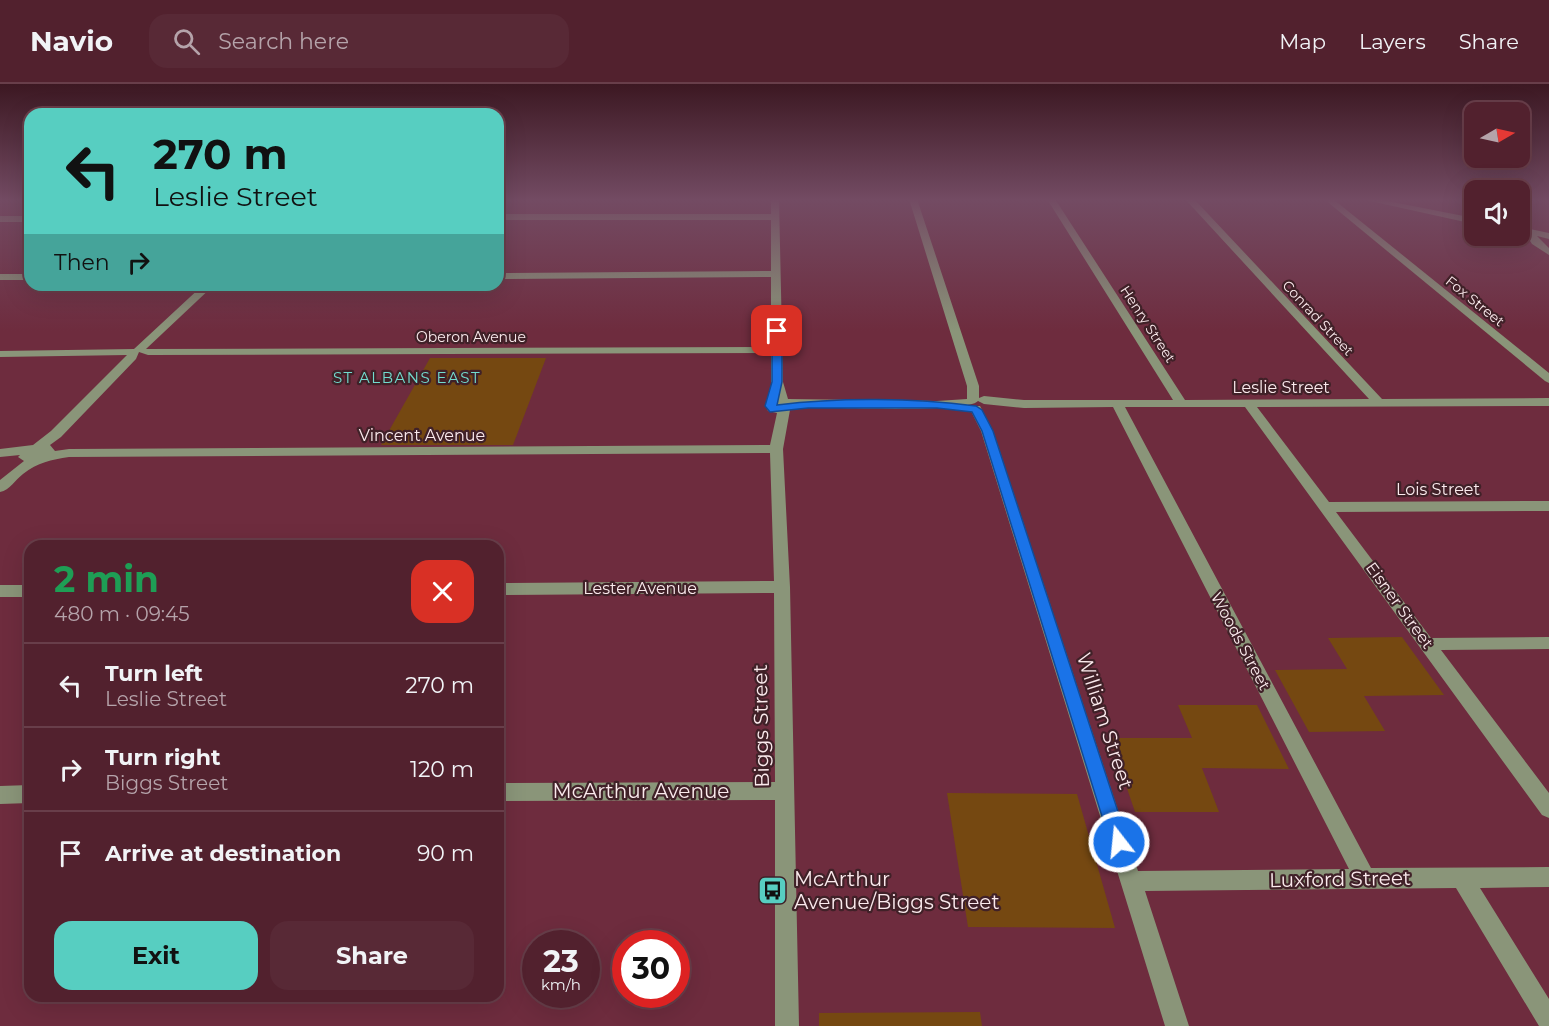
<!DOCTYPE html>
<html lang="en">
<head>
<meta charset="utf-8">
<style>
	:root { --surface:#52212e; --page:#582936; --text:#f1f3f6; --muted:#b5a3aa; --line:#683e4a; --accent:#57cec1 }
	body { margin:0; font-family:Montserrat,sans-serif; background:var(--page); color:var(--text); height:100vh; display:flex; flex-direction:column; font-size:22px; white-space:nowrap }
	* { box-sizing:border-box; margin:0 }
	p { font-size:20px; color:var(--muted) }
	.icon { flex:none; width:33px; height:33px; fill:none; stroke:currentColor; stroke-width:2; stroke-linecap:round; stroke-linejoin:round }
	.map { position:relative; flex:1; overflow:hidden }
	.panel { position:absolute; left:24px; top:456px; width:480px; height:462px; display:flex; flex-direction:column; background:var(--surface); border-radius:18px; box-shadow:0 6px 24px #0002,0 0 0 2px var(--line) }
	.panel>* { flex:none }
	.top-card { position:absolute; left:24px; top:24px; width:480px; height:183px; border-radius:18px; box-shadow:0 6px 24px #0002,0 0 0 2px var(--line); background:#57cec1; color:#111; overflow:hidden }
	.needle { width:39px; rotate:81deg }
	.tools { position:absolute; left:1464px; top:18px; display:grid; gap:12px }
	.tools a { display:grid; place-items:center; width:66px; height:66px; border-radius:12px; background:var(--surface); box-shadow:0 6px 24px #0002,0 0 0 2px var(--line); font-size:30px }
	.speed { position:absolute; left:522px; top:846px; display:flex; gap:12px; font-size:30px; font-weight:700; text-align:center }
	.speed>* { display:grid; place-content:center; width:78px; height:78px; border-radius:50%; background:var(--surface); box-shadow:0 6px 24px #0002,0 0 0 2px var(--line); line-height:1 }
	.speed small { font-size:15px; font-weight:400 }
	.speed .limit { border:9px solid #d22; background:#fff; color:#111 }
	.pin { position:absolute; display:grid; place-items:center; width:51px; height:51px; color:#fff; margin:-26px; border-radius:12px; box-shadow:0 3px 9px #0006 }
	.me { position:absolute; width:66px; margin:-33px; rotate:344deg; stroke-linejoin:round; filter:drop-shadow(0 0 4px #0008) }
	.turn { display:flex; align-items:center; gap:21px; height:126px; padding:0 30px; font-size:27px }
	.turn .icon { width:78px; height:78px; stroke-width:2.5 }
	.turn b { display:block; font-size:42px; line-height:51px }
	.then { display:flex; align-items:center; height:57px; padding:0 30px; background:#0003; gap:12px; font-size:22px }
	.round { display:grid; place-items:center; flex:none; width:63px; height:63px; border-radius:18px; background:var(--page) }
	.summary { display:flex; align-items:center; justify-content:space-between; height:102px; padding:0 30px }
	h1 { font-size:36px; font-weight:700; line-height:45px; color:#1e9e55 }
	.action { display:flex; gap:12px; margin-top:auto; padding:12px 30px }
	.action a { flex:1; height:69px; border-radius:18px; background:var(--accent); color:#111; font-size:24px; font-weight:700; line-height:69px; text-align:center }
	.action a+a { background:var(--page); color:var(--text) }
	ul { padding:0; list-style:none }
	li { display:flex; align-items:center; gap:18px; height:84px; padding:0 30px; border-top:2px solid var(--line) }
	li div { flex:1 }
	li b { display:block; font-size:22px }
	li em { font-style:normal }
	header { display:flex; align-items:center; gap:36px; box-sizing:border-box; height:84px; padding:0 30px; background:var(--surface); border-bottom:2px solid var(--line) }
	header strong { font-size:28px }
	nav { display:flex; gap:33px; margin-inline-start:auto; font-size:21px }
	.search { width:420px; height:54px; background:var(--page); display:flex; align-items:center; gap:15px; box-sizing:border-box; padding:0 21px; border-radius:18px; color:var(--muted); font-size:22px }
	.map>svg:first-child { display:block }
</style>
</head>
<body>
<header>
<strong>Navio</strong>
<div class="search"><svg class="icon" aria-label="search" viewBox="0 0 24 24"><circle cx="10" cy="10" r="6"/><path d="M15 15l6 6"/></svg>Search here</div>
<nav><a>Map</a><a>Layers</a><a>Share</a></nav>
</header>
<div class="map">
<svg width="1549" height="942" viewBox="0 0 1549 942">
	<rect width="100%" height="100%" fill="#6e2c3e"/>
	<g fill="#754811">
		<polygon points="430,274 546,274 513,361 381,361"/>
		<polygon points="1402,553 1444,611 1364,612 1385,647 1309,648 1275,586 1347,585 1328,554"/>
		<polygon points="1178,621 1257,621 1289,685 1202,684 1219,728 1135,728 1110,654 1192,654"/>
		<polygon points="947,709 1077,710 1115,844 968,843"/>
		<polygon points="980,928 982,942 819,942 819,929"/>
	</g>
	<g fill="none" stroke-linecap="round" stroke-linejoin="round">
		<g fill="#8a9579" fill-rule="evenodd">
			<path d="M 771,115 L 779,115 L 783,298 L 788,315 L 937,317 L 967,315 L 967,302 L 909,115 L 917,115 L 979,302 L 979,314 L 984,312 L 1024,316 L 1173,316 L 1047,115 L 1055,115 L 1185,316 L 1369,315 L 1185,115 L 1194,115 L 1382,315 L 1549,314 L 1549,322 L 1257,323 L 1329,418 L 1549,417 L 1549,427 L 1336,428 L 1431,554 L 1549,553 L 1549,565 L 1441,566 L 1549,709 L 1549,734 L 1542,731 L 1245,323 L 1125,323 L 1371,784 L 1549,783 L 1549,803 L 1480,804 L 1549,915 L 1549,942 L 1539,942 L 1456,804 L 1145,807 L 1189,942 L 1165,942 L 981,347 L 970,325 L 972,322 L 980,322 L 993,347 L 1138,787 L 1349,785 L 1113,323 L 1024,324 L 984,320 L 978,317 C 967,330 819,323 792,323 L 790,326 L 783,365 L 790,503 L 799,942 L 775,942 L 775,716 L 498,717 L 498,699 L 775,698 L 774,509 L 498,511 L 498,499 L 774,497 L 770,369 L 69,373 C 51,376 38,378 23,390 C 15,396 10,406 0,408 L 0,396 L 24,377 L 18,373 L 20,371 L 0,373 L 0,365 L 33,361 L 51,347 L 127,271 L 0,273 L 0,267 L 134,265 L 203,201 L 214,201 L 146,265 L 771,263 L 771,193 L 498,195 L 498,189 L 771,187 L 771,136 L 498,136 L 498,130 L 771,130 ZM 139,268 L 148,271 L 771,269 L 771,298 L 776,314 L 765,320 L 768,327 L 777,329 L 770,361 L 69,365 L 55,367 L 50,361 L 61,353 L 136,275 Z"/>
			<polygon points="1324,115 1333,115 1549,289 1549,299 1545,297"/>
			<polygon points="1361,115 1377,115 1474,134 1474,140"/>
			<polygon points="1463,115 1472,115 1474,122"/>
			<rect x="0" y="132" width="30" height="6"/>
			<polygon points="1520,143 1549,149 1549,155 1537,152 1549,164 1549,171 1532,160 1526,150 1520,149"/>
			<rect x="0" y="190" width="30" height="6"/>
			<rect x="0" y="501" width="30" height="12"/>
			<polygon points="30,701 30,719 0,720 0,702"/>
		</g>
	</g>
	<linearGradient id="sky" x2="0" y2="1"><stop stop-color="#3c1822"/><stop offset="0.47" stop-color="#734b63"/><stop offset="1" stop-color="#734b63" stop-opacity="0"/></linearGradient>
	<rect width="1549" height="247" fill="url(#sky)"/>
	<path fill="#1a73e8" stroke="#114b97" stroke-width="1.5" d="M 777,244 L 782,247 L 782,298 L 777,321 C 841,313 913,314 976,322 L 982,326 L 993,347 L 1128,758 L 1125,764 L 1119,767 L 1112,764 L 1110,758 L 982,347 L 972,328 L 937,324 L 808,324 L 770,328 L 765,322 L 772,298 L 772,247 Z"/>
	<defs>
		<symbol id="bus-square" viewBox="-11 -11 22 22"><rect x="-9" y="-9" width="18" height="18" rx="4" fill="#57cec1" stroke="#402128"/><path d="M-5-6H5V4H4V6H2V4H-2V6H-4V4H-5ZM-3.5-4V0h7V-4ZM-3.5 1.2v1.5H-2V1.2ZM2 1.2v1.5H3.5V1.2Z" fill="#111"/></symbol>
	</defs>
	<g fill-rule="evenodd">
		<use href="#bus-square" x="756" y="790" width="33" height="33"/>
	</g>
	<g text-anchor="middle" stroke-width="4.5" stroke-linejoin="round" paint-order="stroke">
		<g font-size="14" fill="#fbeaed" stroke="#402128">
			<text transform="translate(1475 217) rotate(39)" y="5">Fox Street</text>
			<text transform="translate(1318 234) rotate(47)" y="5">Conrad Street</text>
			<text transform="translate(1148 240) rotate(57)" y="5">Henry Street</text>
			<text x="471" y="258">Oberon Avenue</text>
		</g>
		<g font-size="15" letter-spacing="1.5" fill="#72dccf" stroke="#402128">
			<text x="407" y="299">ST ALBANS EAST</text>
		</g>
		<g font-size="16" fill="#fbeaed" stroke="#402128">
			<text x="1281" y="309">Leslie Street</text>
			<text x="422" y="357">Vincent Avenue</text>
			<text x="1438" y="411">Lois Street</text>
			<text x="640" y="510">Lester Avenue</text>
			<text transform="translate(1400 521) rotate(54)" y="6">Eisner Street</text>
			<text transform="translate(1241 557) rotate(62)" y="6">Woods Street</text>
		</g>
		<g font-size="20" fill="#fbeaed" stroke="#402128">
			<text transform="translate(1105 637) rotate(72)" y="7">William Street</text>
			<text transform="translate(761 642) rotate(-91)" y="7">Biggs Street</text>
			<text x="641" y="714">McArthur Avenue</text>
			<text transform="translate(1340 795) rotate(-1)" y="7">Luxford Street</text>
		</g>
		<g font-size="20" fill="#fbeaed" stroke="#402128" text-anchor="start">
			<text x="794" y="802">McArthur<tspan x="794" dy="23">Avenue/Biggs Street</tspan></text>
		</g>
	</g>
</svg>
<div class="tools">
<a><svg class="needle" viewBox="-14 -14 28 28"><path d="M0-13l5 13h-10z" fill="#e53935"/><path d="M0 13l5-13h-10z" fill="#b5a3aa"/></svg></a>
<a><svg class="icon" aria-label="sound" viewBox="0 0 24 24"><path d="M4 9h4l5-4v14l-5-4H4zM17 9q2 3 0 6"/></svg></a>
</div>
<div class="speed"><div>23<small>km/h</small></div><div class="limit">30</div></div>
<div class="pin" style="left:777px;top:247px;background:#d93025"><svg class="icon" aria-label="arrive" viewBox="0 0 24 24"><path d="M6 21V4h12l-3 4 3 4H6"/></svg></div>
<svg class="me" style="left:1119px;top:758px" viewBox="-20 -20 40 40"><circle r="17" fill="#1a73e8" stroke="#fff" stroke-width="3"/><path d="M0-11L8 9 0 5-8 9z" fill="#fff"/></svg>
<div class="top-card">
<div class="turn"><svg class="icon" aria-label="left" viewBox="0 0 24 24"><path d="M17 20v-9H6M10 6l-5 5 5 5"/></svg><div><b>270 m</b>Leslie Street</div></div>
<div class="then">Then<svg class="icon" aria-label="right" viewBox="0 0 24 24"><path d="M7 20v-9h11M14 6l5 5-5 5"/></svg></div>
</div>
<section class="panel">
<div class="summary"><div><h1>2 min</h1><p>480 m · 09:45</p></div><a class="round" style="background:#d93025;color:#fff"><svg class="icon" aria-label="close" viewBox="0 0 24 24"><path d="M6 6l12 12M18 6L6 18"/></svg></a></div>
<ul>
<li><svg class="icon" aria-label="left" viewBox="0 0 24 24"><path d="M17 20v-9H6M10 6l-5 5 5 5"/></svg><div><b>Turn left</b><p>Leslie Street</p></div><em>270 m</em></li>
<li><svg class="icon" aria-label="right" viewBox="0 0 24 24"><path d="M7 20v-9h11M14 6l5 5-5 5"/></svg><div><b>Turn right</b><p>Biggs Street</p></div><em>120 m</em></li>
<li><svg class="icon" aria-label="arrive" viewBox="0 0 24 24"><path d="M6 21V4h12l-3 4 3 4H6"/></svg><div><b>Arrive at destination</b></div><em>90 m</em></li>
</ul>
<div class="action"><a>Exit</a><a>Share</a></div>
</section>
</div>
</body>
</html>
